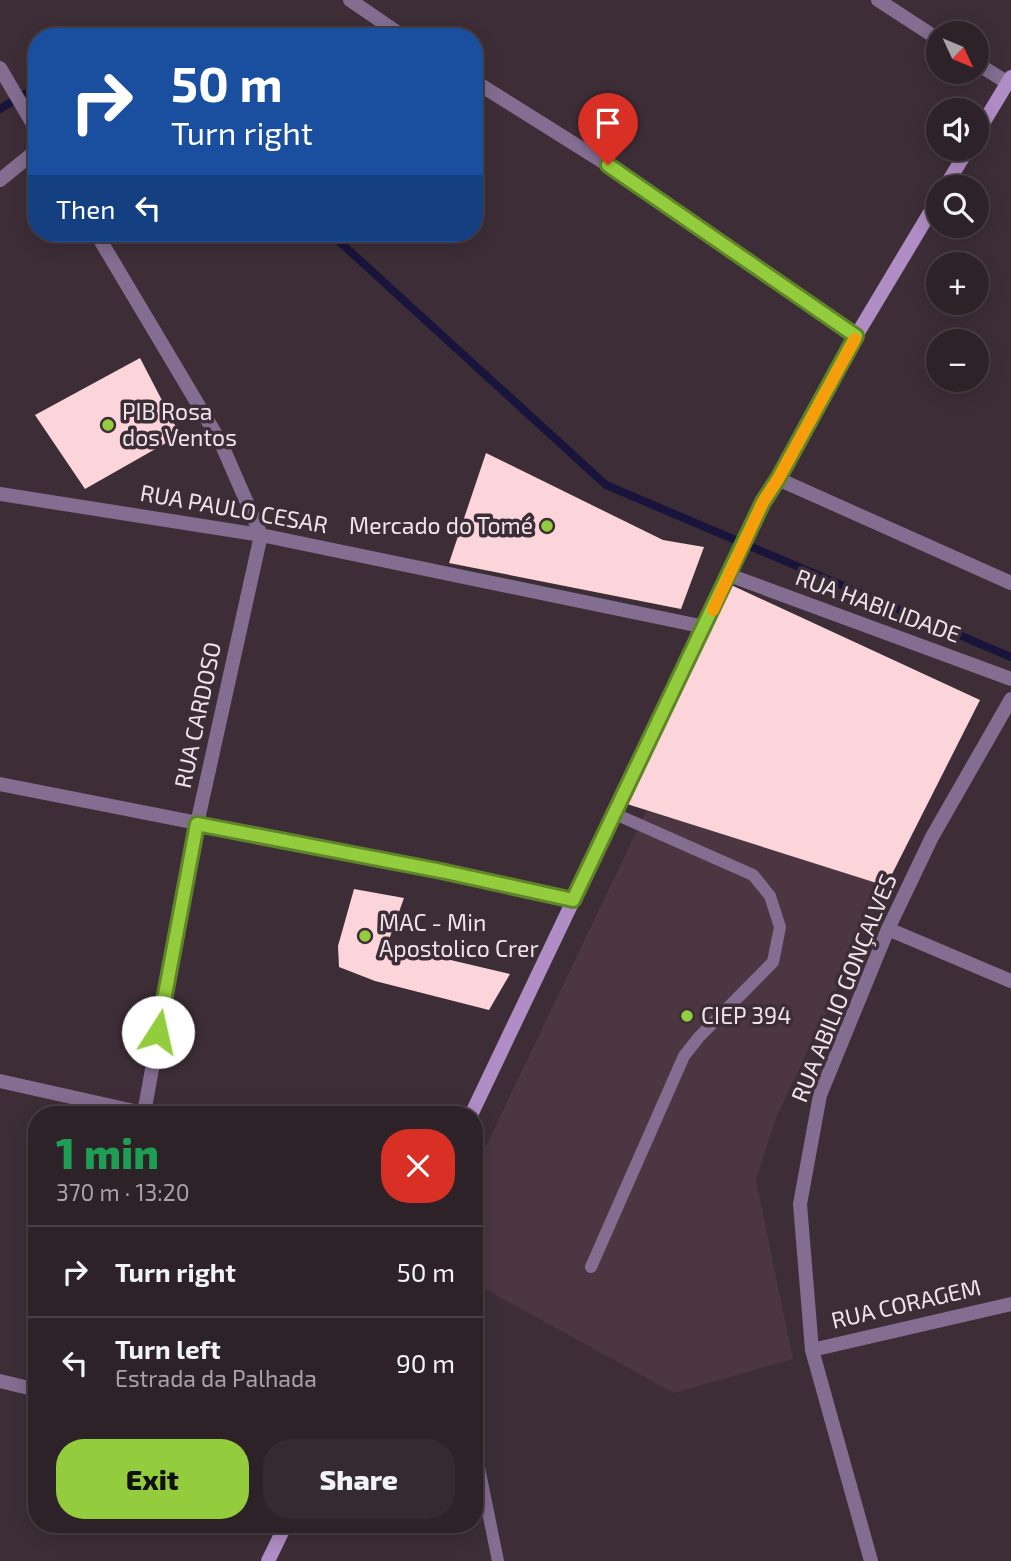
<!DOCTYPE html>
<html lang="en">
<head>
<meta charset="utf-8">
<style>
	:root { --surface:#2e2229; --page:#362a31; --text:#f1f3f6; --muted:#a7a4a8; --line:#493f46; --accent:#93cd3d }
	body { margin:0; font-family:"Exo 2",sans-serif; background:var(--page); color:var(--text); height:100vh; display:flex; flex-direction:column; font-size:26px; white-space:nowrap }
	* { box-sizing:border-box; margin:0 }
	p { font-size:23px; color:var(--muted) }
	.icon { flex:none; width:38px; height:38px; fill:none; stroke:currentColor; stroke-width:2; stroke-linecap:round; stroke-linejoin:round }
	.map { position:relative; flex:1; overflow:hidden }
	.side { position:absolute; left:28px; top:1106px; width:455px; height:427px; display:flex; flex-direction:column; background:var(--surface); border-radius:28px; box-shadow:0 4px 18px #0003,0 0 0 2px var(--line) }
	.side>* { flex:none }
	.guide { position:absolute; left:28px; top:28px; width:455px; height:214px; border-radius:28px; box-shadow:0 4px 18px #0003,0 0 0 2px var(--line); background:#1a4fa0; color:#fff; overflow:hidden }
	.needle { width:46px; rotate:134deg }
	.controls { position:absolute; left:926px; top:21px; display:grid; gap:14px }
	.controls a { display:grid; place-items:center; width:63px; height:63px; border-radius:50%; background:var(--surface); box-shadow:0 4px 18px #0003,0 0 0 2px var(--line); font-size:35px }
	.pin { position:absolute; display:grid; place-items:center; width:60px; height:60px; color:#fff; margin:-72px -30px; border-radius:50% 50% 50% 0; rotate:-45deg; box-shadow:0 0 7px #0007 }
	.pin .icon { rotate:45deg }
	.me { position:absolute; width:77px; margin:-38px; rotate:10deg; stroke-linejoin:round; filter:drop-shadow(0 0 5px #0008) }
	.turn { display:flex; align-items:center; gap:24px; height:147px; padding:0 28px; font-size:32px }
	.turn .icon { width:91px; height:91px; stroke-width:2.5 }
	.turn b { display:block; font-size:49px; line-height:60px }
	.then { display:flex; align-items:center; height:66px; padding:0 28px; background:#0003; gap:14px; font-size:26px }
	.round { display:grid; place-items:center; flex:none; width:74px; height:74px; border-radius:28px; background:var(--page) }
	.overview { display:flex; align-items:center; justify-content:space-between; height:119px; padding:0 28px }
	h1 { font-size:42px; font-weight:800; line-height:52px; color:#1e9e55 }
	.action { display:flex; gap:14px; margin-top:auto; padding:14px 28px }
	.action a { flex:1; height:80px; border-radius:28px; background:var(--accent); color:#111; font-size:28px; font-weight:800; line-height:80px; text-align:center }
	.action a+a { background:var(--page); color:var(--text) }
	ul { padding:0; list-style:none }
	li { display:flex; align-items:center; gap:21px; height:91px; padding:0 28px; border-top:2px solid var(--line) }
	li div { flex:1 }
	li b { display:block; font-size:26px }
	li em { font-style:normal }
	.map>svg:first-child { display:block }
</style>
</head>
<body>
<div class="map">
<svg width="1011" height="1561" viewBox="0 0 1011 1561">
	<rect width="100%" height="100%" fill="#3d2d37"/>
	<polygon fill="#4b3642" points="653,797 886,886 776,1118 756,1180 793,1359 674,1393 474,1283 474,1171"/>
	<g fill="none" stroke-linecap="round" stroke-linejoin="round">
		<g stroke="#18143b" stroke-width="8">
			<polyline points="0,109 37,87"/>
			<polyline points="330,233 606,485 1011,657"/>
		</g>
	</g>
	<g fill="#fbd5d9">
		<polygon points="140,358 180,435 85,489 35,415"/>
		<polygon points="486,453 663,540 704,547 681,609 449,563"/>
		<polygon points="729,584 980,700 886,886 627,804"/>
		<polygon points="354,889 404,898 387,945 510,974 489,1010 375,981 339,967 338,946"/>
	</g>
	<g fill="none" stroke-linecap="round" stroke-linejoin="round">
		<g stroke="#836d90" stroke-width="12">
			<polyline points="591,1267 684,1056 699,1037 773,962 780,927 770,896 753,875 613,813"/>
			<polyline points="474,1443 498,1561"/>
		</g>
		<g stroke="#836d90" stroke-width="14">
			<polyline points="350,0 404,37"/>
			<polyline points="878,0 938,39"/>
			<polyline points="976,63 1008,83"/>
			<polyline points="0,68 37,131"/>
			<polyline points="474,81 608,165 856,336"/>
			<polyline points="0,180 37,150"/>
			<polyline points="96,233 221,443 261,535 197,824 144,1113"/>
			<polyline points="778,479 1011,583"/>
			<polyline points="0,494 261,535 705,627"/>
			<polyline points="729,575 1011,679"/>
			<polyline points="0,784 441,871 573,900"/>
			<polyline points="888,929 1011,981"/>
			<polyline points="0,1081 152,1115"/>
			<polyline points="812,1350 1011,1304"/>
			<polyline points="0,1381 37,1390"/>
			<polyline points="871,1561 812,1350 800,1204 820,1095 888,929 932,837 1011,699"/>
		</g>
		<g stroke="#b08dc5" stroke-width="14">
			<polyline points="976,135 1011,77"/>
			<polyline points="945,187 968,149"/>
			<polyline points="471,1115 763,502 778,479 856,336 938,199"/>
			<polyline points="268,1561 286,1524"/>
		</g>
	</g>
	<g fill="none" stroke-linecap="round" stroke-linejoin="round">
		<defs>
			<polyline id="route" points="158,1032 197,824 441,871 573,900 763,502 778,479 856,336 608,165"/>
		</defs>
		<use href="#route" stroke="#608528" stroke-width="18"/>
		<use href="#route" stroke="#93cd3d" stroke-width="12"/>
		<polyline stroke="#f59e0b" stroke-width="12" points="713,610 763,502 778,479 855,339"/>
	</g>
	<g fill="#93cd3d" stroke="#3d2d37" stroke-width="2.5">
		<circle cx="108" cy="425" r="7"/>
		<circle cx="547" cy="526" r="7"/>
		<circle cx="365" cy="936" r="7"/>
		<circle cx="687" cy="1016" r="7"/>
	</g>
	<g text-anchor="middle" stroke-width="7" stroke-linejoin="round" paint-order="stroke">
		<g font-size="23" fill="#f0e4eb" stroke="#3d2d37" text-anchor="start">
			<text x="122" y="420">PIB Rosa<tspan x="122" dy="26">dos Ventos</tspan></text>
			<text x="533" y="534" text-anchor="end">Mercado do Tomé</text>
			<text x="379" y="931">MAC - Min<tspan x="379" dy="26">Apostolico Crer</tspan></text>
			<text x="701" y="1024">CIEP 394</text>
		</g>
		<g font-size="23" fill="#f0e4eb" stroke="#3d2d37">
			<text transform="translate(234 509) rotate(10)" y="8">RUA PAULO CESAR</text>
			<text transform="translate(878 606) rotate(20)" y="8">RUA HABILIDADE</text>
			<text transform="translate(198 715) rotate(-78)" y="8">RUA CARDOSO</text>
			<text transform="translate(844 988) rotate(-68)" y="8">RUA ABILIO GONÇALVES</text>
			<text transform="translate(906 1304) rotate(-13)" y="8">RUA CORAGEM</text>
		</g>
	</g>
</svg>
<div class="controls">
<a><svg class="needle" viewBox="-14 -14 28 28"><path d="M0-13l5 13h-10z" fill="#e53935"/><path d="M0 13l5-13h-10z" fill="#a7a4a8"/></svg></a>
<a><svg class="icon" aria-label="sound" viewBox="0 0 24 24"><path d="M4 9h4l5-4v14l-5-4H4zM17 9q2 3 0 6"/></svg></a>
<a><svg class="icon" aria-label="search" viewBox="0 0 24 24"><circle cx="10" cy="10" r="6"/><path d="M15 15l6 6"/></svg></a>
<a>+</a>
<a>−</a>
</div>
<div class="pin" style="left:608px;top:165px;background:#d93025"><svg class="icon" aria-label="arrive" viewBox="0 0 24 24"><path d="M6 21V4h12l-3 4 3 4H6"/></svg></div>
<svg class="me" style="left:158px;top:1032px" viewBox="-20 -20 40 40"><circle r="19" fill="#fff"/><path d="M0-13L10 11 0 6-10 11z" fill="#93cd3d"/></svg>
<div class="guide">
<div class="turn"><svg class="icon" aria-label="right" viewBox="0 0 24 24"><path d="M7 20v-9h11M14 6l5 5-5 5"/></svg><div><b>50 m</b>Turn right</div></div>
<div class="then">Then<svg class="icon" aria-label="left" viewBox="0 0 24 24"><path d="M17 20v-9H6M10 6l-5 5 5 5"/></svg></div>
</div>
<section class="side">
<div class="overview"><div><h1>1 min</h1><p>370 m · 13:20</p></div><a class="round" style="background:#d93025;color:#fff"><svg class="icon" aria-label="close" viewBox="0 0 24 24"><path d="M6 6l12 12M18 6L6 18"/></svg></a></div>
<ul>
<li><svg class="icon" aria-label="right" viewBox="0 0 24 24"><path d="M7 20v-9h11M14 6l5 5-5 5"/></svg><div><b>Turn right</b></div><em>50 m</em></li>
<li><svg class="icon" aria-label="left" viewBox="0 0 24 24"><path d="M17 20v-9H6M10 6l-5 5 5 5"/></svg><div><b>Turn left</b><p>Estrada da Palhada</p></div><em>90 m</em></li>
</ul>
<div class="action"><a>Exit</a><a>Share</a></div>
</section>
</div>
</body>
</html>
